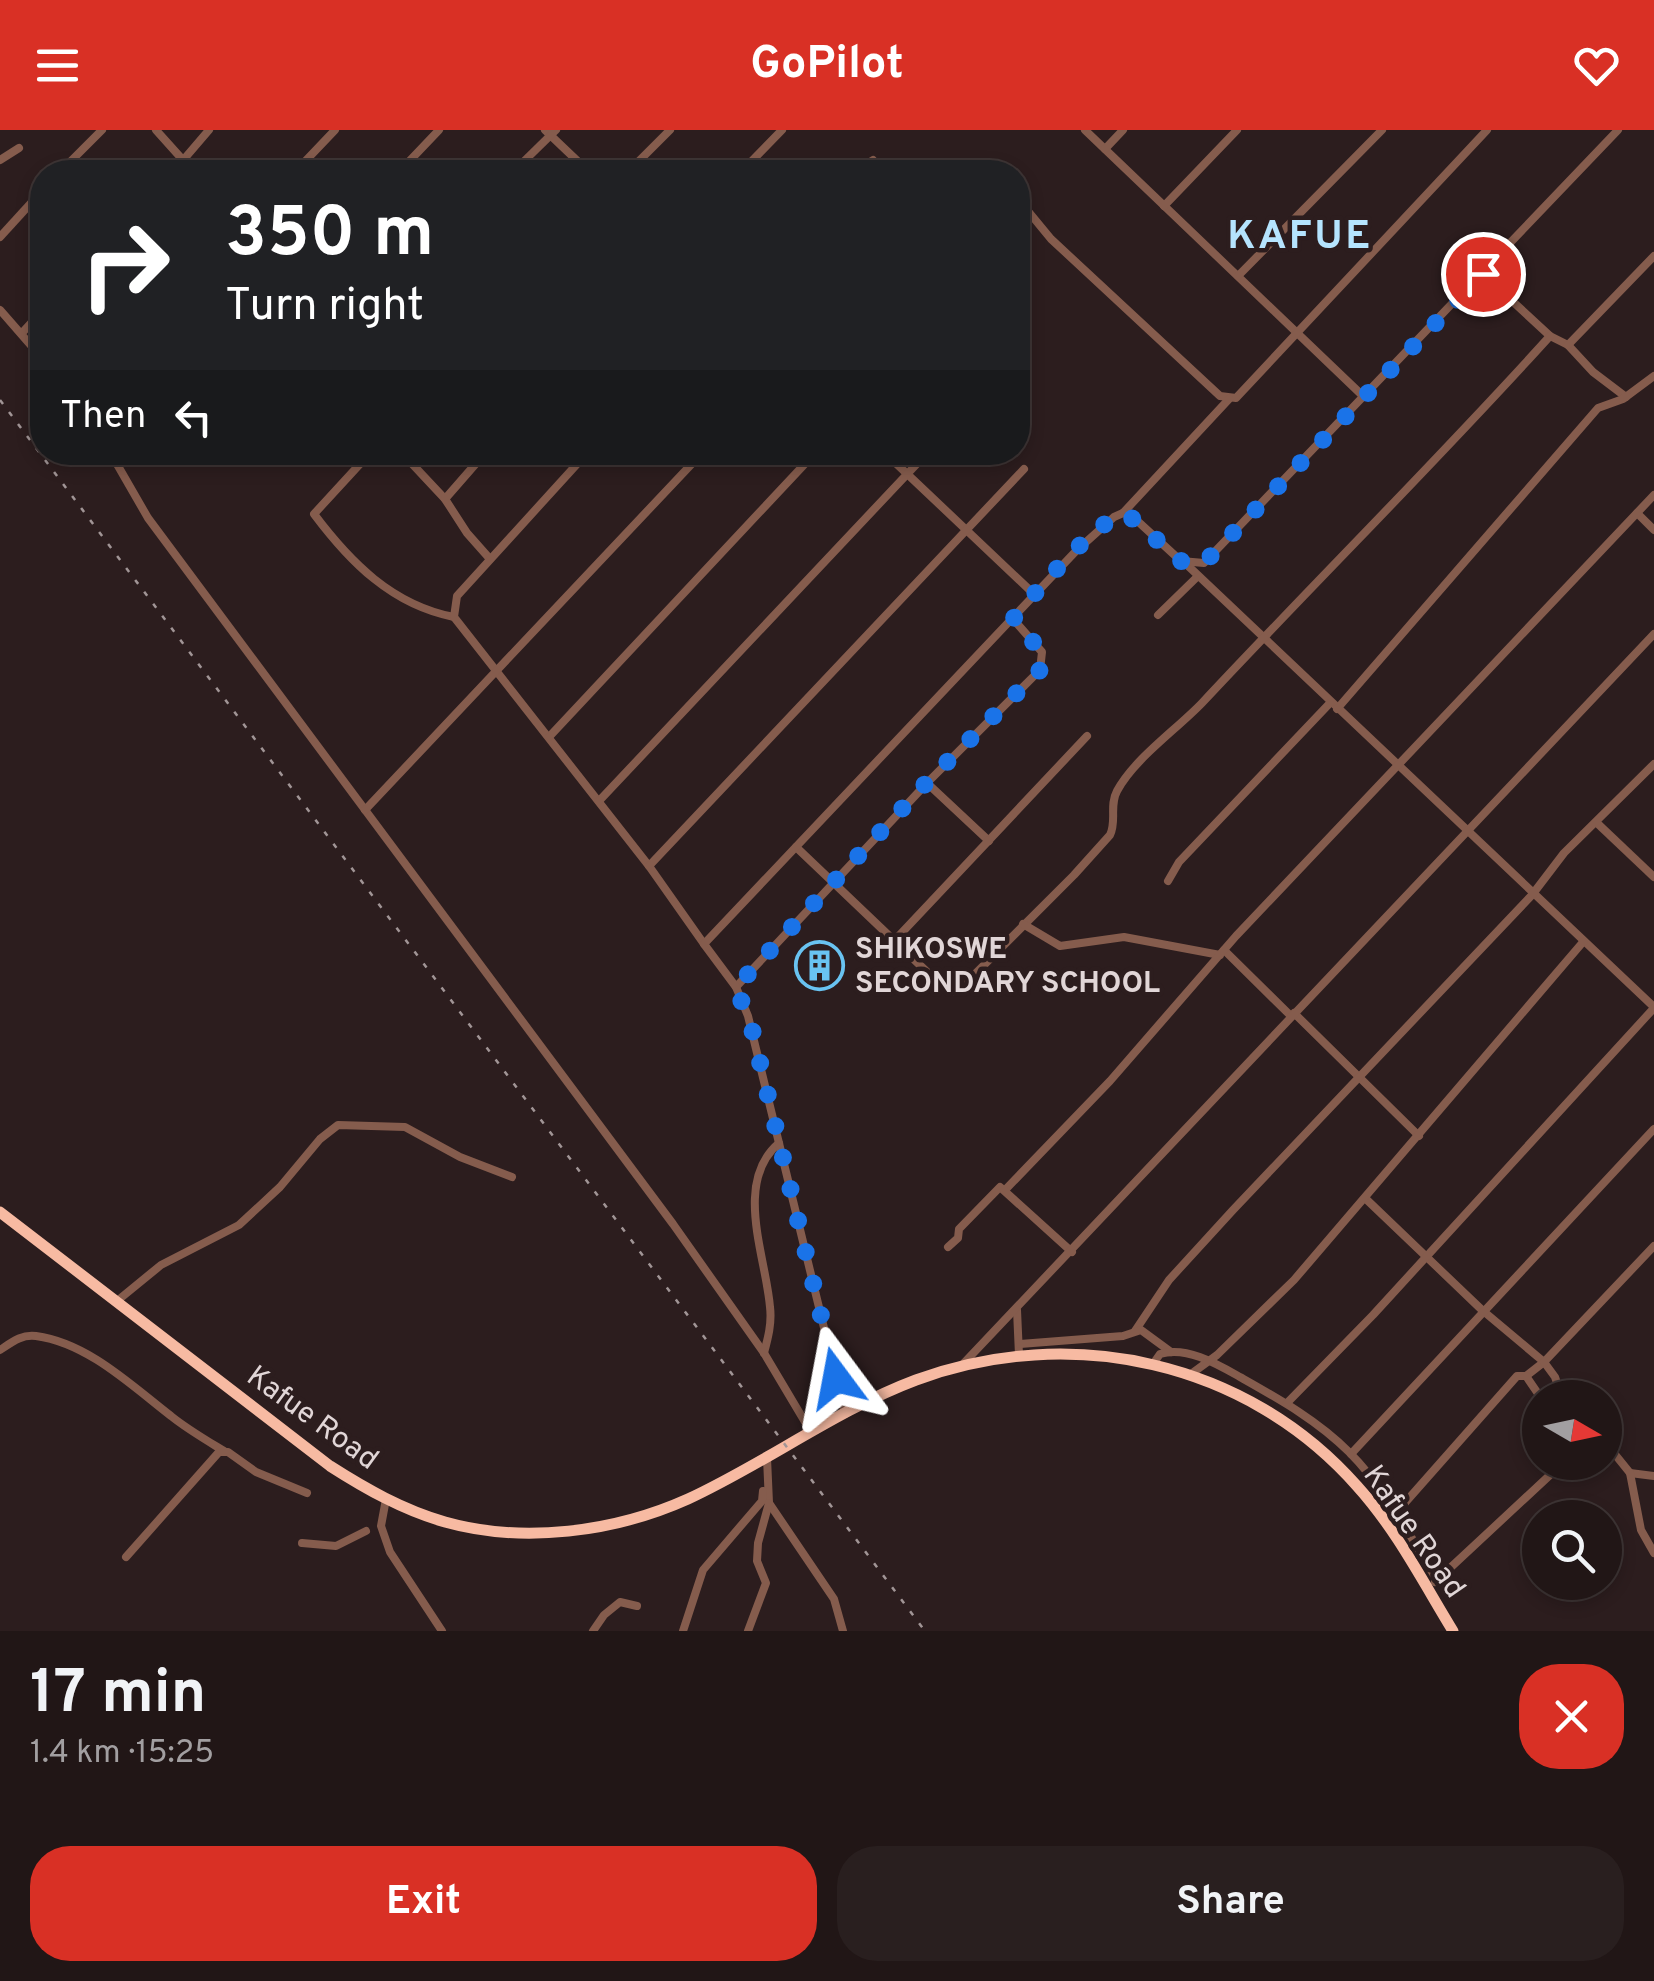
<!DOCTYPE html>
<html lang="en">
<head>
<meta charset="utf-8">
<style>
	:root { --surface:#211616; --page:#291f1f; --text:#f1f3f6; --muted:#a29fa1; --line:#3e3535; --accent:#d93025 }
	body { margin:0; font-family:Overpass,sans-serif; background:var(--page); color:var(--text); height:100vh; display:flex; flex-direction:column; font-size:38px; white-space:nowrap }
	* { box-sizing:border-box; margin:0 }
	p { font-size:32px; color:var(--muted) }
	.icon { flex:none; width:55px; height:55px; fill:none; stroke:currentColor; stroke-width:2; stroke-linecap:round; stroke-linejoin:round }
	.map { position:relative; height:1501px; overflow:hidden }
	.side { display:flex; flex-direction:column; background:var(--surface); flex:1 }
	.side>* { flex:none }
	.banner { position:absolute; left:30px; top:30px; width:1000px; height:305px; border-radius:40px; box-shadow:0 5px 15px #0003,0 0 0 2px var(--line); background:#202124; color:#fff; overflow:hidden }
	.needle { width:65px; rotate:99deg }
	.tools { position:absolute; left:1522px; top:1250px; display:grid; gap:20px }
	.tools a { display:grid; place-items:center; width:100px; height:100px; border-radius:50%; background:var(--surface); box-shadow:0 5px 15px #0003,0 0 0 2px var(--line); font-size:50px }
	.pin { position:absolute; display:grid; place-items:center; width:85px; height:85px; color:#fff; margin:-42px; border:5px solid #fff; border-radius:50%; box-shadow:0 2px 10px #0007 }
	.me { position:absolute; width:110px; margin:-55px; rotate:347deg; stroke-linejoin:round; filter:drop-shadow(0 0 8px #0008) }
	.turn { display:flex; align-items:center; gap:35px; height:210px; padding:0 30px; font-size:45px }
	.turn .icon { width:130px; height:130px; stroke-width:2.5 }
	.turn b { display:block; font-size:70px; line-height:85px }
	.then { display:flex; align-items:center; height:95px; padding:0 30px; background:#0003; gap:20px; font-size:38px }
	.round { display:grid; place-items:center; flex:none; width:105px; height:105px; border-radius:40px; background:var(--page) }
	.head { display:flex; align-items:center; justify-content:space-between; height:170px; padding:0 30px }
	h1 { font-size:60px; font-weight:700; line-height:75px }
	.button { display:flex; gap:20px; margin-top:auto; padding:20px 30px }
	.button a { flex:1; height:115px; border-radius:40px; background:var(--accent); color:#fff; font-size:40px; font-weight:700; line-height:115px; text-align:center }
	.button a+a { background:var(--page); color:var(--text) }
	header { display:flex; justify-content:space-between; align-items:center; height:130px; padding:0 30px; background:var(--accent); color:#fff; font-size:45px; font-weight:700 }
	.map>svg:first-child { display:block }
</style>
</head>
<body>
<header><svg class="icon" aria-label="menu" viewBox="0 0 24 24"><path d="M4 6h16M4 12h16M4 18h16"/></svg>GoPilot<svg class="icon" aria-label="heart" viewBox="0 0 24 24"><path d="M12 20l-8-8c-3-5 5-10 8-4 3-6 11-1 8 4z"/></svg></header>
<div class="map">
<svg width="1654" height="1501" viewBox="0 0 1654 1501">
	<rect width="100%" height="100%" fill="#2c1d1e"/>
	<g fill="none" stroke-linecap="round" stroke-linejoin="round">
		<g stroke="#855c4d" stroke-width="8">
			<polyline points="156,0 182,29"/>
			<polyline points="545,0 589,42"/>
			<polyline points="1085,0 1364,267"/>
			<polyline points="1105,19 1123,0"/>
			<polyline points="0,30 19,18"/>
			<polyline points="60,42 102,0"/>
			<polyline points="173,42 209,0"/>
			<polyline points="295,42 335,0"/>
			<polyline points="399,42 439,0"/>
			<polyline points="513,42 556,0"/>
			<polyline points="628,42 670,0"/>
			<polyline points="741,42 782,0"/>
			<polyline points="855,42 873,30"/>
			<polyline points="1018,69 1051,109 1220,266 1236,268 1487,0"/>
			<polyline points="1164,76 1237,0"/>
			<polyline points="0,107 42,61"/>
			<polyline points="1483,144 1550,206 1568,215 1593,242 1626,267"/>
			<polyline points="1238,146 1382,0"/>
			<polyline points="0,180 42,228"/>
			<polyline points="22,203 42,181"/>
			<polyline points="1568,215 1654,126"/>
			<polyline points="110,322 148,388 673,1094 764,1223 811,1302"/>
			<path d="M 371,322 L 314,384 C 350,432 392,475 454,487"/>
			<polyline points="401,322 445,369 467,403 490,429"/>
			<polyline points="588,322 457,466 454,487 649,736 704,814"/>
			<polyline points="884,322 1035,465"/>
			<polyline points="117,334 132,322"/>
			<polyline points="445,369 486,322"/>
			<polyline points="1123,383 1229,269"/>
			<polyline points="1637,383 1654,400"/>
			<polyline points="1185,433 1654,877"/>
			<polyline points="1158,485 1198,446"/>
			<polyline points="1337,579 1598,278 1623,269 1654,246"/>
			<polyline points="549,607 816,322"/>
			<polyline points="927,653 989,711"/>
			<polyline points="599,671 928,322"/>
			<polyline points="365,680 703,322"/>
			<polyline points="1597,693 1654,747"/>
			<path d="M 796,717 L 945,859 L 953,862 L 960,859 L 1074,745 L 1110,705 C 1117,691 1109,676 1117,661 C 1134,629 1176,600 1202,573 C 1317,450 1437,331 1550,206"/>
			<polyline points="649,736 1024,339"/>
			<polyline points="1168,751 1179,732 1330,573"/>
			<polyline points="1023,794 1060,816 1124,807 1220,825"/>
			<polyline points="894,811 1087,606"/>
			<polyline points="1224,820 1291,886"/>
			<polyline points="736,857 927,653 1040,540 1042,522 1013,489"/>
			<polyline points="1294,883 1419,1006"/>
			<polyline points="1006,1059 1110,951 1236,806 1654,365"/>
			<polyline points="1366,1069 1482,1180 1544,1232 1526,1246"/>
			<polyline points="948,1117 958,1108 959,1099 1000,1057 1072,1122"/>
			<polyline points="117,1171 161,1135 239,1095 280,1057 320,1009 338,995 405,997 460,1027 512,1047"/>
			<polyline points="1017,1180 1019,1225"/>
			<polyline points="1135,1201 1169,1150 1233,1080 1532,765 1564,723 1654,634"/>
			<polyline points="1020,1214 1123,1206 1141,1200 1171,1222"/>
			<path d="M 0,1220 C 12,1212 22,1204 36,1206 C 88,1213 132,1256 171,1286 C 187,1299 206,1310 224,1321"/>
			<path d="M 764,1223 C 768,1208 772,1193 770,1177 C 766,1127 733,1052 779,1013"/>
			<polyline points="963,1234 1654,504"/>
			<path d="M 1153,1234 L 1160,1224 C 1187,1216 1217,1234 1240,1247 C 1279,1269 1317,1290 1349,1322 C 1385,1358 1410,1406 1437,1450"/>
			<polyline points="1191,1244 1217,1225 1294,1150 1583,812"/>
			<polyline points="1562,1268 1555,1247 1544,1232 1654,1116"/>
			<polyline points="1287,1273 1373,1185 1654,878"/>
			<polyline points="845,1284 748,886 736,857 704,814 1076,421 1114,387 1123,383 1132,386 1181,431 1204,433 1618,0"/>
			<polyline points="1605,1312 1630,1343 1654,1346"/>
			<polyline points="1351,1324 1654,999"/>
			<polyline points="767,1328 769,1373 834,1469 843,1501"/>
			<polyline points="1630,1343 1641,1400 1654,1423"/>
			<polyline points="386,1369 381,1396 390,1422 442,1501"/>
			<polyline points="1392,1379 1403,1375 1517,1246 1526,1246 1541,1268"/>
			<polyline points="302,1413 336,1416 366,1401"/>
			<polyline points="126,1427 219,1322 228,1322 256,1342 307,1363"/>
			<polyline points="1435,1452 1550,1345 1555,1332"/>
			<polyline points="593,1501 604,1485 620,1472 637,1476"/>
			<polyline points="683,1501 703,1440 762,1371 763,1361"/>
			<polyline points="748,1501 766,1453 757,1431 758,1413 769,1373"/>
		</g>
		<path stroke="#f7baa2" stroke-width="11" d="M 0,1082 L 330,1336 C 366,1359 403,1380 445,1392 C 523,1414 615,1402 688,1369 C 766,1333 836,1280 916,1250 C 1070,1193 1247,1231 1357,1356 C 1396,1399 1423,1452 1453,1501"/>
		<polyline stroke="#a19596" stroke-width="2.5" stroke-dasharray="5 10" stroke-linecap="butt" points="0,270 925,1501"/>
	</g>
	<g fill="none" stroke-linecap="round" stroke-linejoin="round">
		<path stroke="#1a73e8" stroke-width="18" stroke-dasharray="0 32.4" d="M 836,1248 L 752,899 L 736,857 L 926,653 L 1040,540 L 1042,522 L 1013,489 C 1033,466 1100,384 1127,384 L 1181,431 L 1204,433 L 1483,144"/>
	</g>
	<defs>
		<symbol id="building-ring" viewBox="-11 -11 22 22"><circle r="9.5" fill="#2c1d1e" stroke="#69c3f1" stroke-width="1.5"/><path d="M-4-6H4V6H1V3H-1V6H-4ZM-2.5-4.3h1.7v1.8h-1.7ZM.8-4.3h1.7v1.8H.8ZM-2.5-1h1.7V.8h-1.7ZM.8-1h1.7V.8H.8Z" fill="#69c3f1"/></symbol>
	</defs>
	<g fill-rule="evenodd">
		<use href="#building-ring" x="792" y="808" width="55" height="55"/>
	</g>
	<g text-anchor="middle" stroke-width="9" stroke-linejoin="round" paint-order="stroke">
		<g font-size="30" font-weight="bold" fill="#e1d6d7" stroke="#2c1d1e" text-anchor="start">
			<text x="855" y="828">SHIKOSWE<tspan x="855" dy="34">SECONDARY SCHOOL</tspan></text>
		</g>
		<g font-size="30" fill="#e1d6d7" stroke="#2c1d1e">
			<text transform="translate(313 1287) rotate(36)" y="10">Kafue Road</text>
			<text transform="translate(1415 1401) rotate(55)" y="10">Kafue Road</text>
		</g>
		<g font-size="40" font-weight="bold" letter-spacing="2.5" fill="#b5e4fe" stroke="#2c1d1e">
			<text x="1300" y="118">KAFUE</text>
		</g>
	</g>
</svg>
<div class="tools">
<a><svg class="needle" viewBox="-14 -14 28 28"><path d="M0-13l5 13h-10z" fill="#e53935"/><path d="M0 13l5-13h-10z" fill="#a29fa1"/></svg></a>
<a><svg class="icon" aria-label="search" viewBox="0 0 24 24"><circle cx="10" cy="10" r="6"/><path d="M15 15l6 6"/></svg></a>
</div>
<div class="pin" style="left:1483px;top:144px;background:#d93025"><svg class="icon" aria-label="arrive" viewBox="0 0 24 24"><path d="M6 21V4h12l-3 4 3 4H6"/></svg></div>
<svg class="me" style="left:836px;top:1248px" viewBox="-20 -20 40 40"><path d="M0-17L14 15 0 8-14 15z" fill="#1a73e8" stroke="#fff" stroke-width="4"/></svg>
<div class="banner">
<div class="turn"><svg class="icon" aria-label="right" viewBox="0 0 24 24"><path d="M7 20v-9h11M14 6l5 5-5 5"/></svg><div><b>350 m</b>Turn right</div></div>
<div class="then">Then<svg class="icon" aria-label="left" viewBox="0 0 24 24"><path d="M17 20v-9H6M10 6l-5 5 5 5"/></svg></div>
</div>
</div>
<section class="side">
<div class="head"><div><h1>17 min</h1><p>1.4 km · 15:25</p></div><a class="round" style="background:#d93025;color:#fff"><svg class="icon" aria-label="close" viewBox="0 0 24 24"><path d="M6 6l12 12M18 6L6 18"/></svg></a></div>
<div class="button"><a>Exit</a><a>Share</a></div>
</section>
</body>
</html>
